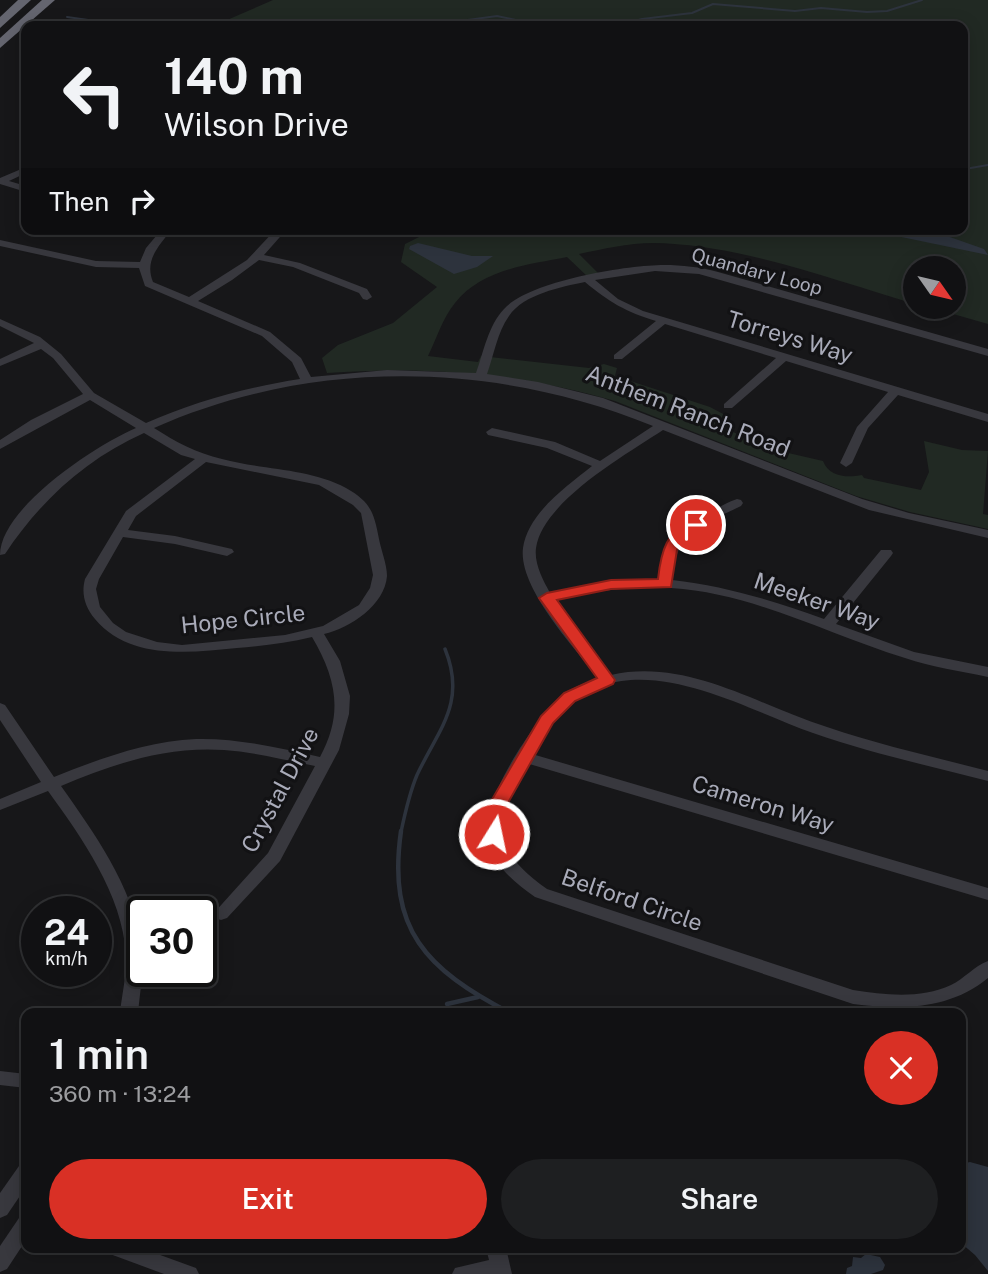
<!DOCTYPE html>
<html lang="en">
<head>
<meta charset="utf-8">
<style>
	:root { --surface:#111113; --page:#1e1f21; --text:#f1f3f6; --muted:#9c9da0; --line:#303133; --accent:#d93025 }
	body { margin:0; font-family:"Public Sans",sans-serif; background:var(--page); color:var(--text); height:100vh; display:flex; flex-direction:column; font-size:26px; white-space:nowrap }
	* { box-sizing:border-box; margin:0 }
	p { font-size:23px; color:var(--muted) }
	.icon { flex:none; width:38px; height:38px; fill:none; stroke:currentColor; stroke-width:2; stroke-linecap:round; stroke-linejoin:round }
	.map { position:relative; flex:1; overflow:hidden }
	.sheet { position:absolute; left:21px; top:1008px; width:945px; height:245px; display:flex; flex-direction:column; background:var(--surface); border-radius:14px; box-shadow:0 4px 18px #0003,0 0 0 2px var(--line) }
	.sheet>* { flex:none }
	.banner { position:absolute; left:21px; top:21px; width:947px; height:214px; border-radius:14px; box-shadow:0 4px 18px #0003,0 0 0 2px var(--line); background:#111113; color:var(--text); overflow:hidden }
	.needle { width:46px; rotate:124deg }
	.tools { position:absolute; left:903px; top:256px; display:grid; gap:14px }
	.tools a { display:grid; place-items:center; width:63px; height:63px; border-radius:50%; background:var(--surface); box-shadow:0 4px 18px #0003,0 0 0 2px var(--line); font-size:35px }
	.speed { position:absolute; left:21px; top:896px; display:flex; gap:14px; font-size:35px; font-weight:700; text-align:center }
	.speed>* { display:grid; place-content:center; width:91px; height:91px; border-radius:50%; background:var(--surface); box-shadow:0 4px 18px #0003,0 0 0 2px var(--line); line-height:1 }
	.speed small { font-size:18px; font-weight:400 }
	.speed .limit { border:4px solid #111; border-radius:10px; background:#fff; color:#111 }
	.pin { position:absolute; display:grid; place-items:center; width:60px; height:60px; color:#fff; margin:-30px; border:4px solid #fff; border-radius:50%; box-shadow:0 2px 7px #0007 }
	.me { position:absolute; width:77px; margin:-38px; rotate:10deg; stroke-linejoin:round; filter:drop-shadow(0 0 5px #0008) }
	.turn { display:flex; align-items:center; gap:24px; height:147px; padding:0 28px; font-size:32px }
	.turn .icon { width:91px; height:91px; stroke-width:2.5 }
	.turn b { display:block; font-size:49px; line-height:60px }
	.then { display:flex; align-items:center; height:66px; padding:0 28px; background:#0003; gap:14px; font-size:26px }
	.round { display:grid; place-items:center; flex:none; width:74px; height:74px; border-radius:37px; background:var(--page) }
	.overview { display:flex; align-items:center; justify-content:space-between; height:119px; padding:0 28px }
	h1 { font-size:42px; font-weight:600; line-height:52px }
	.cta { display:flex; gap:14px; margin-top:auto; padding:14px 28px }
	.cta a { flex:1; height:80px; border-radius:42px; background:var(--accent); color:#fff; font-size:28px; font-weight:600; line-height:80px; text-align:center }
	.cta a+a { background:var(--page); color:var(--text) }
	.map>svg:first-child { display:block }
</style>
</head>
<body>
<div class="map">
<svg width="988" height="1274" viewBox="0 0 988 1274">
	<rect width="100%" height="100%" fill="#171719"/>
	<path fill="#212923" d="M 273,0 L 988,0 L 988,324 L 925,306 L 954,306 L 954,268 L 915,268 L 915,304 C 833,280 739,244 653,243 C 628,243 603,249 579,254 L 599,274 L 588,277 L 567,257 C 527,265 482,269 455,303 C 443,317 436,340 428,356 L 478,362 L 481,356 L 589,368 L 604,364 L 617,368 L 615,376 L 710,407 L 727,416 L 724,428 L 771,449 L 823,461 C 829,477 847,478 862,475 L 864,478 L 921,490 L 929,472 L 924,441 L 962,450 L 988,451 L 983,514 L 988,515 L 988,529 L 910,512 L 856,496 L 615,401 C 519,373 426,366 327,373 L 322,358 L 338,345 L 393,323 L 437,287 L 401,262 L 405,244 L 429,232 L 510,234 L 518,229 L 962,229 L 962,26 L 250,26 L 227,20 Z"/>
	<g fill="#2d333d">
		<polygon points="863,229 927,229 984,249 988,255"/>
		<polygon points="418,243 472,256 493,256 477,267 454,274 409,249 410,246"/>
		<polygon points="970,1162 988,1167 988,1271 975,1255 961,1243 961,1164"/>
		<polygon points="866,1254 880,1257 885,1265 883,1270 871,1274 846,1274 847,1268 852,1266 853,1257 861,1258"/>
	</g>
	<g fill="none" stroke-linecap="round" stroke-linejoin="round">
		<g stroke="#2d333d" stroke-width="2">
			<polyline points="67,17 124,25 158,23"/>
			<polyline points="151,26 182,20 197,24 280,22 304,26"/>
			<polyline points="424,26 497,16 543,26"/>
			<polyline points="617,26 642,19 692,13 713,4 795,11 821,8 867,12 887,11 922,0"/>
			<polyline points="965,169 988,165"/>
		</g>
		<path stroke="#2d333d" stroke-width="3.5" d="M 401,832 C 405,813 409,794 417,775 C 438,730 467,703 445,649"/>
		<g stroke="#2d333d" stroke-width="4.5">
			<path d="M 401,831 C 387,930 426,969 510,1013"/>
			<polyline points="447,1004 478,997"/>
		</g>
		<g fill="#38383e" fill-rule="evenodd">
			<polygon points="26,167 26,173 9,181 26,186 26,192 0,184 0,178"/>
			<path d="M 162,229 L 172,229 C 159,246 144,260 153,282 L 189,297 L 247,260 L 276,229 L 287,229 L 264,255 L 300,263 L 367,289 L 372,297 L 367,300 L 363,299 L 359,293 L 293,267 L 259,260 L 232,280 L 198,301 L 270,332 L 301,358 L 311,377 L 387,370 L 476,373 C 484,351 488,326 504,309 C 529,281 627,265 664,265 C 682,265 700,267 718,272 L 988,349 L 988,356 L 699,274 L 655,271 L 595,280 L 618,299 L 643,311 L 988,414 L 988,422 L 898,395 L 868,428 L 852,463 L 846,467 L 840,463 L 857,427 L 888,392 L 786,361 L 732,408 L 724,408 L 724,404 L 776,358 L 665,324 L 622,359 L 614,359 L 614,355 L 656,321 C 626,312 609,302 585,282 C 561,287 524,294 509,316 C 497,333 494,355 487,374 L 538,382 L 603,398 L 862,499 L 909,513 L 988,530 L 988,538 L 869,510 L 663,430 C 627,454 543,501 536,548 C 534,564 543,580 550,593 L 618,581 L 659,580 C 662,540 678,527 712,511 C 720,507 728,502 737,499 L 741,500 L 743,503 L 741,506 C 701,526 676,530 672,580 C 725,586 775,601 824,619 L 881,550 L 891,550 L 893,553 L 891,556 L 836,624 L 914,652 L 988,667 L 988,677 C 960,671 932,667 905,658 C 827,634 753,593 671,588 C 631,585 593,592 554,600 L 611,675 C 687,658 757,705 827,727 C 880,745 934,757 988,771 L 988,781 C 930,766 870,753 813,733 C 744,709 639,645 571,704 C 555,718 543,736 532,754 L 988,888 L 988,900 L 526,763 C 496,822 488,847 547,889 L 853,990 C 885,995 921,999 951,985 C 964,979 974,966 988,961 L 988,978 C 949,1010 901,1010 853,1004 L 535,897 C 515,883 493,865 487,840 C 479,803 533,722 560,698 C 570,688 584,683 598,678 C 575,648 518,588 523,548 C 528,513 567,486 592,466 L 547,448 L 488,435 L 486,432 L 492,428 L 555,442 L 600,461 L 653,426 C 496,361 311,358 154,428 C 176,442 196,453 222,459 C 262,470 309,468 346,488 C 371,502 374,513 379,539 C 381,550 387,564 387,576 C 385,605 350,628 324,634 L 340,661 L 350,696 L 349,714 L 339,750 L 280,861 L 227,918 L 221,920 L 215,918 L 213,914 L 268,853 L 315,766 C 285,760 254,752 224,750 C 166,746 113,764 61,786 C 94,833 132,885 141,944 C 145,967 140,990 138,1013 L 120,1013 C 122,994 127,974 126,954 C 122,894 82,838 48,791 L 0,810 L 0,799 L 41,782 L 0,720 L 0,703 L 5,705 L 54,777 C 99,759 147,741 196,739 C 238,738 279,748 320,757 C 344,713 336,678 312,637 C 287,643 262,646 237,648 C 189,653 129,660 95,619 C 85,607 81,594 85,579 L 126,511 L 195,459 L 181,455 L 144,433 C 86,459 40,501 5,554 L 0,555 C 0,508 96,445 136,428 L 90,400 L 0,449 L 0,440 L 31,420 L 83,394 L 53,358 L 41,349 L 0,366 L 0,359 L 34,343 L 0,326 L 0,319 L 40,337 L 61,354 L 94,393 L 146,423 C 194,402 248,387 300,379 L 292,362 L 262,336 L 145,286 L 139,268 L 96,267 L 0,246 L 0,240 L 96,261 L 140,262 L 146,248 ZM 206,462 L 319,485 L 353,505 L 361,513 L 373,575 L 370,588 L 359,605 L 323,626 L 285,635 L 182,645 L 157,642 L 126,632 L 113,623 L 100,607 L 96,589 L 99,579 L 123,537 L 175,544 L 227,556 L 234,552 L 232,549 L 175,536 L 128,530 L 136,516 Z"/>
			<polygon points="0,1071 26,1074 26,1088 0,1085"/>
			<polygon points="26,1164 26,1187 7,1215 0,1218 0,1193 19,1166"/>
			<polygon points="26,1215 26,1240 7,1269 0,1272 0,1246 19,1218"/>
			<polygon points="107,1248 141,1248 196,1268 199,1274 164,1274 110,1254"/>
			<polygon points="486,1248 506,1248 512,1274 452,1274 455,1268 489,1260"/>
		</g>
		<g fill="#64656f" fill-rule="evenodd">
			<polygon points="18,0 31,0 0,28 0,17"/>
			<polygon points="42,0 55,0 0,48 0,38"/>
		</g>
	</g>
	<path fill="#d93025" stroke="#8d1f18" stroke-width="2" d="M 696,520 L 703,525 L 686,537 L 677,550 L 671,587 L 611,589 L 557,600 L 615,680 L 613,684 L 575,701 L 553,723 L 509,801 L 503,834 L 501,838 L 488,838 L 485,834 L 491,801 L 541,716 L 564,693 L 597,678 L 539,598 L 547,593 L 611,580 L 658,579 C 661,552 666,529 696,520 Z"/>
	<g text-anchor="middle" stroke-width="6" stroke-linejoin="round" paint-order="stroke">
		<g font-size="19" fill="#a9abb9" stroke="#121214">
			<text transform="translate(757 271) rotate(15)" y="7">Quandary Loop</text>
		</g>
		<g font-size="23" fill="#a9abb9" stroke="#121214">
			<text transform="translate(790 337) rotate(17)" y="8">Torreys Way</text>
			<text transform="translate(688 411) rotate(21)" y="8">Anthem Ranch Road</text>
			<text transform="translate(817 601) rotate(19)" y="8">Meeker Way</text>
			<text transform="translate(243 619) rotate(-6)" y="8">Hope Circle</text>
			<text transform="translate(280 790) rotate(-62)" y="8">Crystal Drive</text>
			<text transform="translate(763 804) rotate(17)" y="8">Cameron Way</text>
			<text transform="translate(632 900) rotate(19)" y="8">Belford Circle</text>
		</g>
	</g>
</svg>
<div class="tools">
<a><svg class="needle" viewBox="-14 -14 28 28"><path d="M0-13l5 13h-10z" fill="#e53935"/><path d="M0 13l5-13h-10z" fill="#9c9da0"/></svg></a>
</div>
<div class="speed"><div>24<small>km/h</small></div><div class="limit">30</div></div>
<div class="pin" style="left:696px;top:525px;background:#d93025"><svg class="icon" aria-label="arrive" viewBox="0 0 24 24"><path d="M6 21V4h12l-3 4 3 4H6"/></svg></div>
<svg class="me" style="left:494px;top:834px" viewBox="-20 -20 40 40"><circle r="17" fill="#d93025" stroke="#fff" stroke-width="3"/><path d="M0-11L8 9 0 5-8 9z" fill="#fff"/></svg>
<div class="banner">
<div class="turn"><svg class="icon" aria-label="left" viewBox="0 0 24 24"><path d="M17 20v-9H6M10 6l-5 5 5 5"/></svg><div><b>140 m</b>Wilson Drive</div></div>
<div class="then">Then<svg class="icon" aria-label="right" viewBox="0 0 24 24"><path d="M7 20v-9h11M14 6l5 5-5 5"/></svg></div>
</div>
<section class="sheet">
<div class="overview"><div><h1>1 min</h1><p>360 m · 13:24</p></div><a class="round" style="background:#d93025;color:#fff"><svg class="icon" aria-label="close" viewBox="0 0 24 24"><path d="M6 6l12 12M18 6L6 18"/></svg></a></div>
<div class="cta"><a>Exit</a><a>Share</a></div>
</section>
</div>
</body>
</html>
